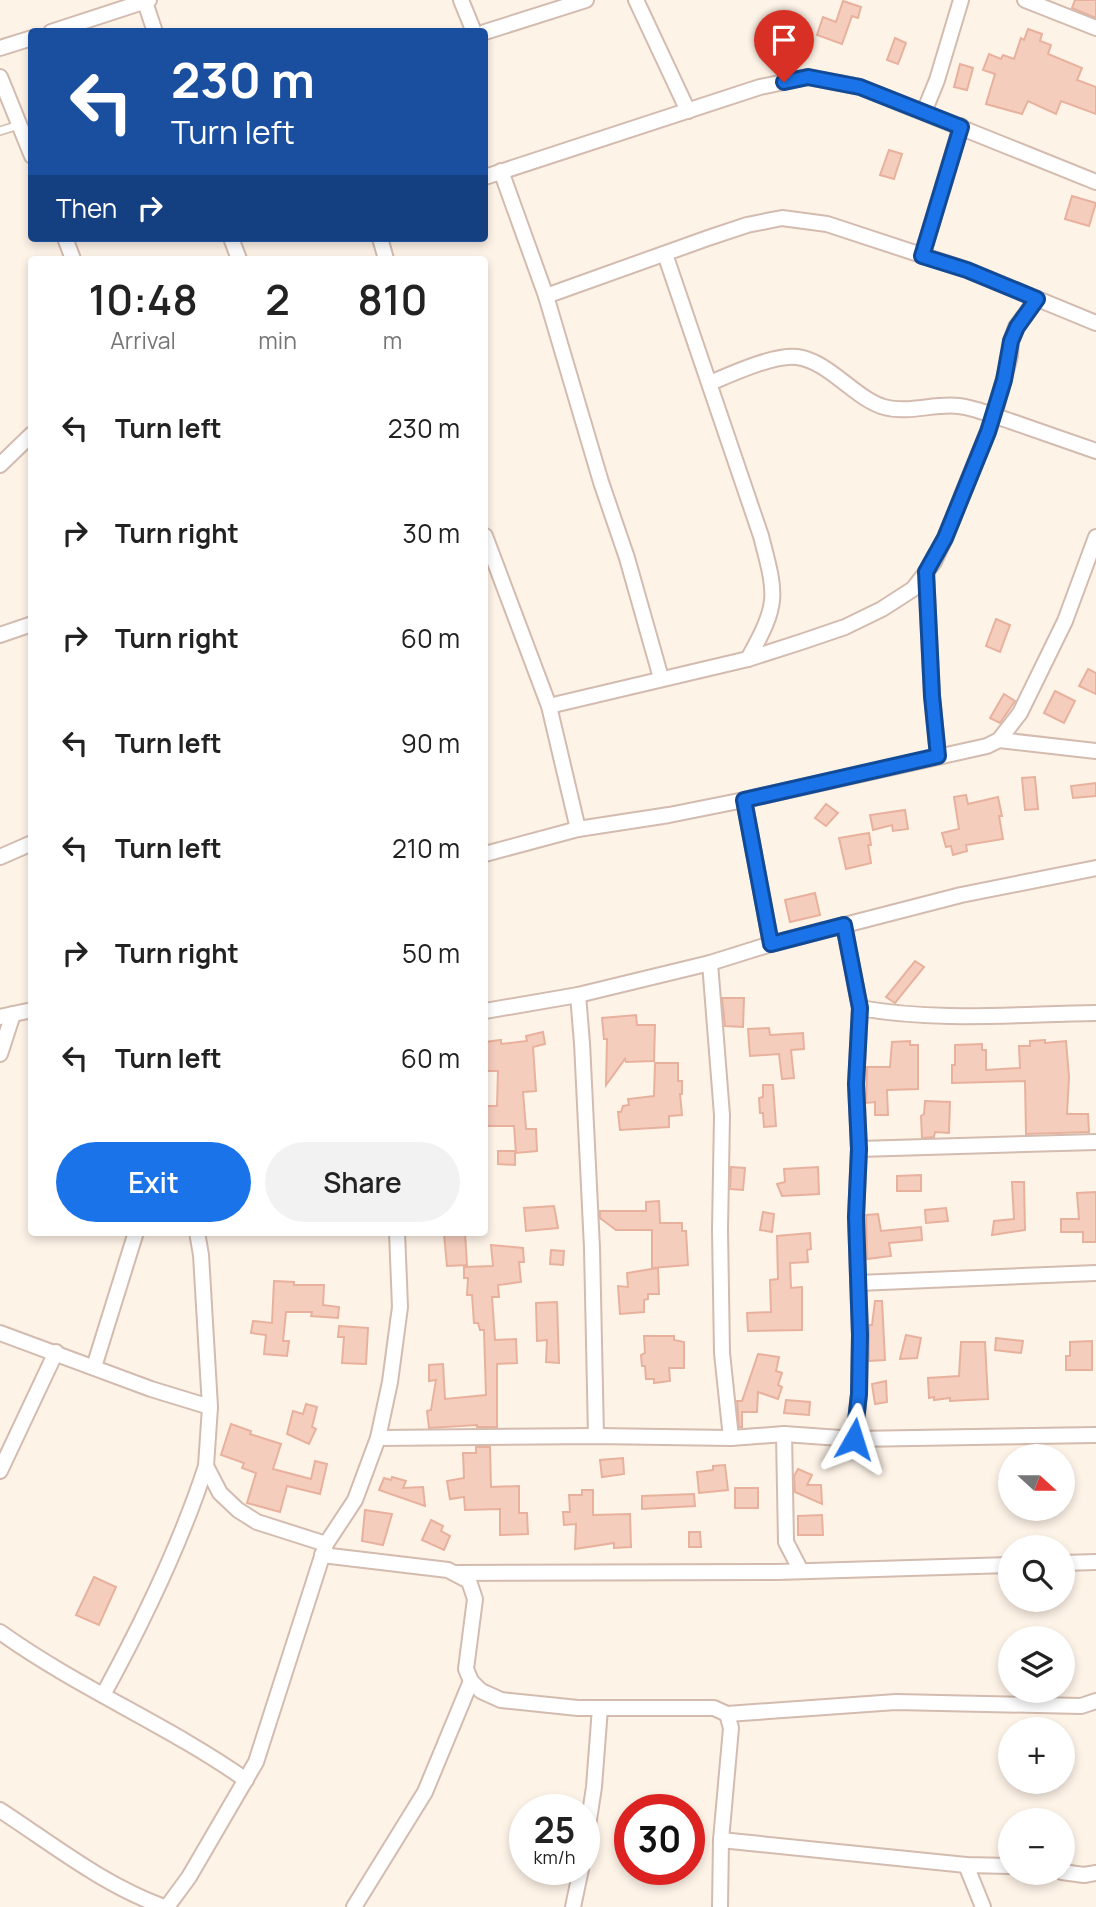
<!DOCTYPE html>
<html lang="en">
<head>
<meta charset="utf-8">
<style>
	:root { --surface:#fff; --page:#f2f2f2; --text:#222; --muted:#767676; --accent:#1a73e8 }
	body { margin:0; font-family:Manrope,sans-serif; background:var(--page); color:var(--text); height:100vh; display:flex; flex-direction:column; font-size:26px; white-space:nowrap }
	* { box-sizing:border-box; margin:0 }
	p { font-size:23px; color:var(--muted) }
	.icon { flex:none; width:38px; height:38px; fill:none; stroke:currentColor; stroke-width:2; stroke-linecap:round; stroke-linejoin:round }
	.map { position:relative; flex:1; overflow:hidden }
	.drawer { position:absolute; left:28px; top:256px; width:460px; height:980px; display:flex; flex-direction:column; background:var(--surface); border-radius:7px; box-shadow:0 4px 10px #0003 }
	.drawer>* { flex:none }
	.top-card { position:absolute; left:28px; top:28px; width:460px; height:214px; border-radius:7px; box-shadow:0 4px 10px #0003; background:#1a4fa0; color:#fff; overflow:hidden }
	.needle { width:46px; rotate:111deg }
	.fabs { position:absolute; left:998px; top:1444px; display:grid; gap:14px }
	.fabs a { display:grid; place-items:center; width:77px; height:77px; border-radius:50%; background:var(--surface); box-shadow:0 4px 10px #0003; font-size:35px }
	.speed { position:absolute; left:509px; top:1794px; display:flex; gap:14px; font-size:35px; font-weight:700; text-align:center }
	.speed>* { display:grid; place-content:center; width:91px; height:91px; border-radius:50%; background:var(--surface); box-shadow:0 4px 10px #0003; line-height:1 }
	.speed small { font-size:18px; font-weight:400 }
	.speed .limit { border:10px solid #d22; background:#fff; color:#111 }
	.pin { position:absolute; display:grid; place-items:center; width:60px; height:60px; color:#fff; margin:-72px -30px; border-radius:50% 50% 50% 0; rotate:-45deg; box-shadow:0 0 7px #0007 }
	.pin .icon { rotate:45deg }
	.me { position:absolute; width:77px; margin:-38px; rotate:6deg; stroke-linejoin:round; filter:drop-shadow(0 0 5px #0008) }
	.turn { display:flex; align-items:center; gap:24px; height:147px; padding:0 28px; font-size:32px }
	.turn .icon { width:91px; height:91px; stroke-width:2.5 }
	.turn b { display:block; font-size:49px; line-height:60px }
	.then { display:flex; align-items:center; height:66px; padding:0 28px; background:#0003; gap:14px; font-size:26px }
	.eta { display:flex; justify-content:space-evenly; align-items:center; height:119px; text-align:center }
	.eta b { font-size:42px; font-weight:600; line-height:49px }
	.primary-button { display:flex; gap:14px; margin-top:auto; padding:14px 28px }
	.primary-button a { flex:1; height:80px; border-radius:42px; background:var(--accent); color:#fff; font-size:28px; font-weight:600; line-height:80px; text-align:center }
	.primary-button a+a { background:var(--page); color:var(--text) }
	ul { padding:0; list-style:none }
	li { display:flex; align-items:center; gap:21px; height:105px; padding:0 28px }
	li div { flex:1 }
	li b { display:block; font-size:26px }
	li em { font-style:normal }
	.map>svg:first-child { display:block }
</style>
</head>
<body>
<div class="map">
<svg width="1096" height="1907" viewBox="0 0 1096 1907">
	<rect width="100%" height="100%" fill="#fef3e7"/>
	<g fill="#f5cdbd" stroke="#e8b19d" stroke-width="2">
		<polygon points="1075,0 1096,0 1096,18 1072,8"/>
		<polygon points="843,1 861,7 858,18 852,16 842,44 817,35 823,17 836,22"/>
		<polygon points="1028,29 1042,34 1040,41 1051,45 1048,54 1082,68 1077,80 1096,87 1096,114 1061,101 1056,114 1028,101 1022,114 986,104 995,74 983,70 989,54 1001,59 1003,55 1014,59 1021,38 1024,40"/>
		<polygon points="895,38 906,43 898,64 887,60"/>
		<polygon points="960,64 973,68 967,90 954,87"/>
		<polygon points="889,150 902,154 894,179 880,175"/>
		<polygon points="1072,196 1096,203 1089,226 1065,219"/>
		<polygon points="996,619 1010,625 1000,652 986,646"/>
		<polygon points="1088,669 1096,673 1096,694 1079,686"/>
		<polygon points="1055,691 1075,701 1064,723 1044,713"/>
		<polygon points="1004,694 1015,701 1000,723 990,718"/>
		<polygon points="1035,777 1038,809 1025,810 1022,778"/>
		<polygon points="1096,783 1096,796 1073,798 1071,786"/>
		<polygon points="966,795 968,804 998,797 1002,816 999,816 1003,839 966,845 967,851 953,855 951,846 946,847 942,833 959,829 954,797"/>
		<polygon points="826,804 838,813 826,826 815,818"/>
		<polygon points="905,810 908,829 893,831 892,825 873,830 870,815"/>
		<polygon points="869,833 871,845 868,845 871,863 846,869 839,838"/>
		<polygon points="815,893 820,915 790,922 785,900"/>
		<polygon points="915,961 924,967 895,1003 886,997"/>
		<polygon points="722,998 744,998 743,1027 725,1026"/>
		<polygon points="636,1015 637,1025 655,1025 654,1061 626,1062 625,1059 606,1085 607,1039 604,1039 602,1018"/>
		<polygon points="769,1028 770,1035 803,1033 804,1049 791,1050 794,1078 782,1079 779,1054 750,1056 748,1029"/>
		<polygon points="543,1032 545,1044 533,1047 536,1091 523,1092 526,1129 536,1129 537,1151 516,1153 514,1126 487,1126 486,1106 497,1106 498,1071 485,1071 485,1042 501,1040 501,1044 527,1041 526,1036"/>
		<polygon points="1045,1040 1045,1043 1066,1041 1069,1077 1067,1114 1088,1114 1089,1132 1026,1134 1025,1081 952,1083 952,1065 955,1065 955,1045 982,1044 982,1050 986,1050 986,1070 1020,1068 1019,1046 1030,1046 1030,1041"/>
		<polygon points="910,1041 910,1045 918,1045 918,1089 887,1090 888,1115 875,1115 875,1102 866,1103 867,1067 890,1067 892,1042"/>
		<polygon points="655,1063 678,1063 678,1081 682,1081 682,1094 680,1094 682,1115 669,1116 669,1127 620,1130 618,1112 621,1112 623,1106 629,1105 628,1099 654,1096"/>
		<polygon points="763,1085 773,1085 776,1126 764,1127 763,1113 760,1113 759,1098 763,1097"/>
		<polygon points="925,1101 950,1102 949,1133 935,1132 934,1137 922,1138 921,1116 924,1114"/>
		<polygon points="498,1151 515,1151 515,1165 498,1164"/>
		<polygon points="731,1167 745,1168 743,1190 730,1189"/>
		<polygon points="818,1167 819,1194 782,1196 777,1184 785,1182 784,1169"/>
		<polygon points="921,1175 921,1191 897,1191 897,1176"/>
		<polygon points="1012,1182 1024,1182 1025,1230 992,1235 994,1221 1014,1219"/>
		<polygon points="1096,1192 1096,1242 1083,1242 1083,1232 1061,1232 1061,1219 1079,1219 1077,1193"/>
		<polygon points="659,1201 660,1223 682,1223 682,1231 686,1231 688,1265 652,1268 652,1230 616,1230 600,1218 600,1211 646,1211 646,1202"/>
		<polygon points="554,1206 558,1228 526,1231 524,1208"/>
		<polygon points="946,1208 948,1221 926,1223 925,1210"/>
		<polygon points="763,1212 774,1214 772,1232 760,1230"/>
		<polygon points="878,1214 881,1231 921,1227 922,1240 889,1243 891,1256 867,1259 866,1215"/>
		<polygon points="465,1233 467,1265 447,1266 444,1234"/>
		<polygon points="810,1233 811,1249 807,1250 808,1262 790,1263 791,1288 802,1287 802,1330 748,1331 747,1313 771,1312 770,1280 778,1279 777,1236"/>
		<polygon points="491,1245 523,1248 524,1262 519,1262 521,1282 498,1285 499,1297 492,1297 495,1340 516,1339 517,1363 497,1364 497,1427 477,1427 477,1425 429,1428 427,1411 431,1410 436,1380 429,1381 429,1365 443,1364 445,1399 486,1395 484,1330 480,1330 478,1323 474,1323 472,1295 467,1295 468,1278 464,1278 464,1267 493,1266"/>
		<polygon points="551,1250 564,1251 563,1265 550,1264"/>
		<polygon points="658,1268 659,1294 648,1294 648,1299 644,1300 644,1312 620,1314 618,1286 628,1287 627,1273"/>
		<polygon points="274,1281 294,1282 294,1285 324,1285 323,1305 339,1307 338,1318 311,1316 312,1312 286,1312 283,1341 289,1341 287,1356 264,1354 266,1335 251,1333 253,1321 272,1323"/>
		<polygon points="875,1301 882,1301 885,1360 869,1361 869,1325 872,1325"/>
		<polygon points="557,1302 559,1363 546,1362 547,1340 537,1341 536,1303"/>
		<polygon points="339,1326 368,1328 366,1364 342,1363 344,1337 338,1337"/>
		<polygon points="906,1335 921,1338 917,1358 900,1359"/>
		<polygon points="644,1336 674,1336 674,1340 684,1342 684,1368 669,1368 670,1381 654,1383 654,1379 646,1379 645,1366 642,1366 641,1355 645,1353"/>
		<polygon points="996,1338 1023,1341 1021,1353 995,1350"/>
		<polygon points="1092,1341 1092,1370 1066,1370 1066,1356 1070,1356 1070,1342"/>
		<polygon points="961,1342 985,1342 988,1399 950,1401 950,1398 934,1400 934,1397 929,1398 928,1378 959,1376"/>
		<polygon points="758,1354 779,1357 776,1371 782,1373 778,1385 782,1387 778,1399 758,1392 757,1412 742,1412 742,1427 739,1427 737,1401 742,1401"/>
		<polygon points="886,1381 887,1402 875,1404 872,1384"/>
		<polygon points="786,1400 810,1402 809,1415 784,1413"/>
		<polygon points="306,1404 317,1407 312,1427 316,1429 309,1444 287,1434 293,1411 303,1414"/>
		<polygon points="231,1424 251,1431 250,1434 281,1444 273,1469 311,1479 315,1461 327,1464 320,1494 287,1486 280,1512 247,1503 256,1473 242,1468 244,1463 221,1455"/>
		<polygon points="476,1447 490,1447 491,1487 519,1486 519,1513 527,1513 528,1534 500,1535 500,1509 465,1510 464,1497 450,1499 447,1481 464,1478 463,1453 476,1453"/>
		<polygon points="623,1458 624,1474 602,1477 600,1460"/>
		<polygon points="725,1465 728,1490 699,1493 697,1472 713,1470 713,1466"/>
		<polygon points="798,1469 812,1475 807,1485 821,1485 822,1504 795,1492 794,1476"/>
		<polygon points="392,1477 406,1481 403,1488 423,1487 425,1506 379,1490 384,1478 391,1480"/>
		<rect x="735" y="1488" width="23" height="20"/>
		<polygon points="582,1490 593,1490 593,1515 630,1514 631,1547 614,1548 614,1543 575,1549 576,1524 564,1525 563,1512 570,1512 569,1495 582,1495"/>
		<polygon points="694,1494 695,1506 642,1509 642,1496"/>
		<polygon points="365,1510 392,1514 383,1545 362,1541"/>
		<polygon points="822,1515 823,1535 798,1535 798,1516"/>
		<polygon points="431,1520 443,1526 441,1531 450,1536 444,1550 422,1540"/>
		<polygon points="689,1532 700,1532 701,1547 689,1547"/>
		<polygon points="94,1577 116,1587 99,1625 76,1615"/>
	</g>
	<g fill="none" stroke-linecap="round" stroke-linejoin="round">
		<defs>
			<polyline id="lane" points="0,131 19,125"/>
			<g id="street">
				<polyline points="461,0 474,32"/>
				<polyline points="636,0 688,111"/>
				<polyline points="1025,0 1096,28"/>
				<polyline points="145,2 155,32"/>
				<polyline points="51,32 149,0"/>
				<polyline points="485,32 586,0"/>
				<polyline points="0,48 32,38"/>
				<polyline points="0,77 32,156"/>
				<polyline points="924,112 937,80 961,0"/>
				<polyline points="501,171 546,296 601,482 627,558 661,678"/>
				<polyline points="485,177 760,87 808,77 860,87 1096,182"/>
				<polyline points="65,238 73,259"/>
				<polyline points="231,238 239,259"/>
				<polyline points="380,238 386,259"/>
				<path d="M 665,254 L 761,536 C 777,597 779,603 748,659"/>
				<polyline points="922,256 961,126"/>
				<polyline points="546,296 708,238 747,225 782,218 827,224 967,270 1096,323"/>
				<path d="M 710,383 C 731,374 775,354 797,357 C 829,361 854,398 884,407 C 908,414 934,403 959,406 C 976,408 994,416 1010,421 C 1039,431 1067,441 1096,451"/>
				<polyline points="0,465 32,434"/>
				<polyline points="485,536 549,706 578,829"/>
				<polyline points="926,572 932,696 938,756"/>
				<polyline points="0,635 32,624"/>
				<polyline points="549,706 748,659 801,642 845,627 882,609 913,589 934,562 945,538 994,416 1010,356 1011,341 1016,327 1037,299"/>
				<polyline points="999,740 1096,751"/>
				<polyline points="744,800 771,944"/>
				<polyline points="485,854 578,829 669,815 744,800 987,746 999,740 1020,713 1065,621 1096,537"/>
				<polyline points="0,857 32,843"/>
				<polyline points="844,925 860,1008 856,1084 859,1149 856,1217 860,1335 859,1394 854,1439"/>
				<polyline points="710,963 722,1115 720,1230 722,1353 731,1438"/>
				<polyline points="578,995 582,1043 592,1248 596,1436"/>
				<path d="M 860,1008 C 938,1022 1018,1014 1096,1013"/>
				<polyline points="485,1011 578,995 710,963 771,944 961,895 1096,868"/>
				<polyline points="0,1017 32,1010"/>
				<polyline points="0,1054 13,1014"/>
				<polyline points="859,1149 1096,1142"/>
				<polyline points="197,1232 201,1255 210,1407 206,1466 220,1493 238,1510 257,1522 326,1544"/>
				<polyline points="858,1283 1096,1273"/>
				<polyline points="0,1333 151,1389 210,1407"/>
				<polyline points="94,1367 136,1232"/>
				<polyline points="784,1434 786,1542 801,1571"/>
				<polyline points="378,1438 596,1436 731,1438 784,1434 854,1439 1096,1435"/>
				<polyline points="0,1471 56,1352"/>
				<polyline points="322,1555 448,1570 469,1581 475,1599 466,1669 471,1681 481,1691 501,1700 578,1708 714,1708 727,1714 731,1728 721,1840 720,1907"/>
				<polyline points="1062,1563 1096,1562"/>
				<polyline points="458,1573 777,1572 1010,1565"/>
				<path d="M 0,1632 C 78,1688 168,1725 246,1780"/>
				<path d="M 103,1695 C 143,1622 180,1546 206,1466"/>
				<polyline points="727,1714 896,1702 1081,1706 1096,1701"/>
				<path d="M 0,1810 C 55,1846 102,1884 164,1907"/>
				<polyline points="721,1840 966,1865 1010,1866"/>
				<polyline points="584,1852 594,1787 600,1708"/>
				<polyline points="966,1865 983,1907"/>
				<polyline points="1062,1872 1084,1875 1096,1873"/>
				<polyline points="167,1907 189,1877 256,1762 326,1544 355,1500 378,1438 390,1382 400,1307 397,1232"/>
				<polyline points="354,1907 425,1792 471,1681"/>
				<polyline points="573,1907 581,1869"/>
			</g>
		</defs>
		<use href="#lane" stroke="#d3bbaf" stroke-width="10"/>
		<use href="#street" stroke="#d3bbaf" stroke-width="18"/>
		<use href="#lane" stroke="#fff" stroke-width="7"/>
		<use href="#street" stroke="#fff" stroke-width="14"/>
	</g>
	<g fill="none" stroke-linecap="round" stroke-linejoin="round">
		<defs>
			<polyline id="route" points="784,82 808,77 860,87 961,127 922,256 967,270 1037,299 1017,327 1011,341 1004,380 988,432 945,538 926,572 932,696 938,756 744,800 771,944 844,925 860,1008 856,1084 859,1149 856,1217 860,1335 859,1394 854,1439"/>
		</defs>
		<use href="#route" stroke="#114b97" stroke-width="18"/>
		<use href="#route" stroke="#1a73e8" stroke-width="12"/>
	</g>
</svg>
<div class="fabs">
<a><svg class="needle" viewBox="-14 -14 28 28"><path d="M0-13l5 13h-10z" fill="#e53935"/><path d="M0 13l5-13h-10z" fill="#767676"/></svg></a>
<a><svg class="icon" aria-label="search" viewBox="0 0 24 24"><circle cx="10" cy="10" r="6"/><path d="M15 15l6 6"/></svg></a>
<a><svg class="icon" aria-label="layers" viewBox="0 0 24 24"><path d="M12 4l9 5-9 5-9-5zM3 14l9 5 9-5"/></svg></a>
<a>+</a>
<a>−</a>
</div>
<div class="speed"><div>25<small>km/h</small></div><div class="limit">30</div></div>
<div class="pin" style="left:784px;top:82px;background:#d93025"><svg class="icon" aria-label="arrive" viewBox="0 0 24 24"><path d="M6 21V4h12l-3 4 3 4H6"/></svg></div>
<svg class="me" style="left:854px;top:1439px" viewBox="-20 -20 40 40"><path d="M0-17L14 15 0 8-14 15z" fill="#1a73e8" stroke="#fff" stroke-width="4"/></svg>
<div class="top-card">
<div class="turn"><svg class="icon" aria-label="left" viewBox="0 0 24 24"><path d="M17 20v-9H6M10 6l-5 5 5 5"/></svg><div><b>230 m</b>Turn left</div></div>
<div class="then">Then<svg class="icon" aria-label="right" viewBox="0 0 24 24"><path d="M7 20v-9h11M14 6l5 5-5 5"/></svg></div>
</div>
<section class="drawer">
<div class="eta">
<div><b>10:48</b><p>Arrival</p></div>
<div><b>2</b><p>min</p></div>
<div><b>810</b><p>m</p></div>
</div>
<ul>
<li><svg class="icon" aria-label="left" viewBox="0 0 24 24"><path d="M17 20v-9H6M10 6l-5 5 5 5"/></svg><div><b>Turn left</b></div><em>230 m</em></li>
<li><svg class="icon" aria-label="right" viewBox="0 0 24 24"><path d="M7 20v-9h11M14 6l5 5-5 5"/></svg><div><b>Turn right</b></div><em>30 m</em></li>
<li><svg class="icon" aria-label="right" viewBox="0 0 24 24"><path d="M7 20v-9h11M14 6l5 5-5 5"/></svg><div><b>Turn right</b></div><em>60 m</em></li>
<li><svg class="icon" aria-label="left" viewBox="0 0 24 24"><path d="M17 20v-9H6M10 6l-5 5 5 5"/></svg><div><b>Turn left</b></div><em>90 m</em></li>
<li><svg class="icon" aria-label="left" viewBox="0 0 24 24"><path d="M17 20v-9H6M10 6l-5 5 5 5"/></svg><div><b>Turn left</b></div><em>210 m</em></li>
<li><svg class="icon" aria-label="right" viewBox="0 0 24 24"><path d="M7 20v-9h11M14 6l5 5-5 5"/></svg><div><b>Turn right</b></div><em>50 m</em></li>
<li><svg class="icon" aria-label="left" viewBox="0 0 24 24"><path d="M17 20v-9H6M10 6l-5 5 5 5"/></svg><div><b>Turn left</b></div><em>60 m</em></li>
</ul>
<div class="primary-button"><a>Exit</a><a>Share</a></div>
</section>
</div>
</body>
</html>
